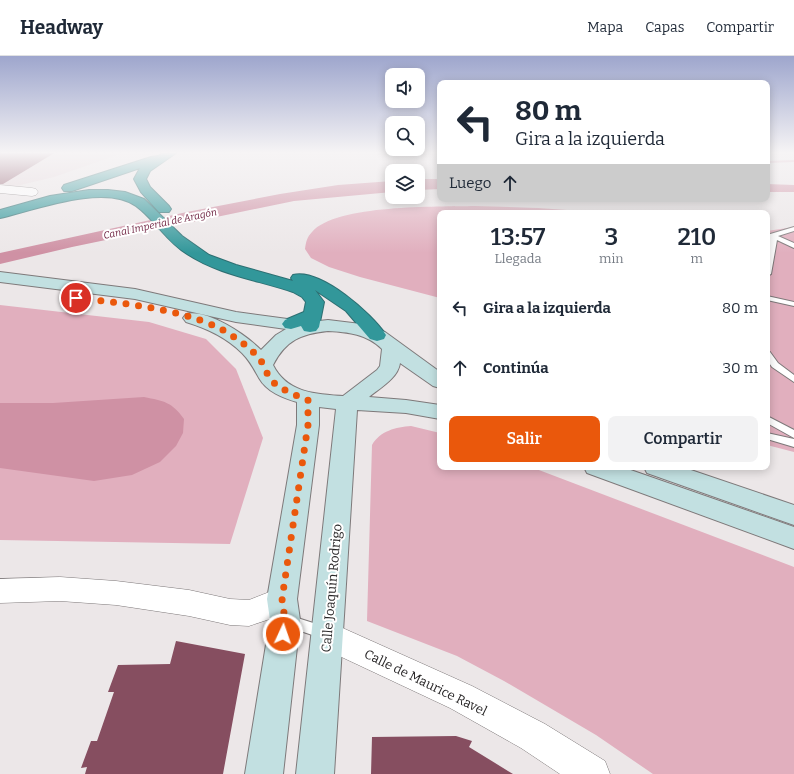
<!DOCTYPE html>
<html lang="es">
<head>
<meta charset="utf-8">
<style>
	:root { --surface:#fff; --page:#f2f2f3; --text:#1f2937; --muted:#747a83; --line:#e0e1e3; --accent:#ea580c }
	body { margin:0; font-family:Bitter,serif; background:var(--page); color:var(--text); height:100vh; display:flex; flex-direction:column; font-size:15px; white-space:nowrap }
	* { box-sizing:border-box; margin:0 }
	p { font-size:13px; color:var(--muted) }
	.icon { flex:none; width:22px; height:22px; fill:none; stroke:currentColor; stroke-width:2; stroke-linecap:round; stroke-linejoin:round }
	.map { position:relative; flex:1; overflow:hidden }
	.details { position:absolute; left:437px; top:154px; width:333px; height:260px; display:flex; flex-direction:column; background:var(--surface); border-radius:8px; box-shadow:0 2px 10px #0003 }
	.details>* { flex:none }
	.hud { position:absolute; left:437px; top:24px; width:333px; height:122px; border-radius:8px; box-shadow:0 2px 10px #0003; background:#fff; color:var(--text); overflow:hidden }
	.controls { position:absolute; left:385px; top:12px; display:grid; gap:8px }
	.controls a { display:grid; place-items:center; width:40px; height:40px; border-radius:8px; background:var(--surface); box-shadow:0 2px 10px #0003; font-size:20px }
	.pin { position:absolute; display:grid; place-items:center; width:34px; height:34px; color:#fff; margin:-17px; border:2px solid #fff; border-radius:50%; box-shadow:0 1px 4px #0007 }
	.me { position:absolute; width:44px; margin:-22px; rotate:3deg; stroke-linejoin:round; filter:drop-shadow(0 0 3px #0008) }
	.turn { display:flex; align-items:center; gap:14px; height:84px; padding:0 12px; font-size:18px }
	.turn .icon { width:52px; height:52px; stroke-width:2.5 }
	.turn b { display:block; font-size:28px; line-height:34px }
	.then { display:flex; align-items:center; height:38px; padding:0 12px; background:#0003; gap:8px; font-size:15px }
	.eta { display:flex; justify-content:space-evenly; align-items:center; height:68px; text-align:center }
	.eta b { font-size:24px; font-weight:600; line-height:28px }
	.primary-button { display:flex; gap:8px; margin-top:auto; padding:8px 12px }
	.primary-button a { flex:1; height:46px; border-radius:8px; background:var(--accent); color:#fff; font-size:16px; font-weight:600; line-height:46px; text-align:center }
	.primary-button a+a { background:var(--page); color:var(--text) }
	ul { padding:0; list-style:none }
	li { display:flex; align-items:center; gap:12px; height:60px; padding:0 12px }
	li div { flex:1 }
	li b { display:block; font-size:15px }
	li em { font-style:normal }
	header { display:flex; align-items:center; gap:24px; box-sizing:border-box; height:56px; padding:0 20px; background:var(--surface); border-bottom:1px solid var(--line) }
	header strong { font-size:19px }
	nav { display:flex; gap:22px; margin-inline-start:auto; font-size:14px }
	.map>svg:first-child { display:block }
</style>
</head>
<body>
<header>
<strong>Headway</strong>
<nav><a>Mapa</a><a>Capas</a><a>Compartir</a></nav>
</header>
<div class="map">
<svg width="794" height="718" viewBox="0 0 794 718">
	<rect width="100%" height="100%" fill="#ece7e8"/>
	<polygon fill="#e6d8dc" points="0,96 126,96 54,121 0,134"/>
	<g fill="#e1afbe">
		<path d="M 475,150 L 538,152 L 610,157 L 440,157 L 440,242 L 360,221 L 329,211 L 311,202 L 305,193 C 306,186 307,181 312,176 C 336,148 438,151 475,150 Z"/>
		<polygon points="794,171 794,396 767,389 767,175"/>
		<polygon points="0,249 149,266 206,283 236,313 263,382 230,488 0,484"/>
		<path d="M 411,370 L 440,377 L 440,411 L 531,411 L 794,511 L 794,718 L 653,718 L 596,679 L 504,625 L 457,600 L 367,565 L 372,389 C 380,375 396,371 411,370 Z"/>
	</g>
	<g fill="#cf91a4">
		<polygon points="418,123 440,123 440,133 418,134"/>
		<polygon points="392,125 392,136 294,145 72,191 0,208 0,197 187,156 280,138 338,129"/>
		<polygon points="767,128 794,129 794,136 767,136"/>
		<path d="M 144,341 C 164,345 172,346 184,363 L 183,377 L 176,390 L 160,406 L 132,419 L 94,425 L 0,412 L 0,347 L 53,347 Z"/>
	</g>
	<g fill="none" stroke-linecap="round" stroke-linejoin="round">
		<polygon fill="#cf91a4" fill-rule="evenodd" points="794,104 794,106 767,107 767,105"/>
	</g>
	<g fill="#864e60">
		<polygon points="0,96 56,96 3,128 0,128"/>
		<polygon points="176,585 245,598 223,718 85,718 87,711 81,712 91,685 97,685 114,636 108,636 118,609 170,608"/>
		<polygon points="456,680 472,685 469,691 513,718 371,718 372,681"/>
	</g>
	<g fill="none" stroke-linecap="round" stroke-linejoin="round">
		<defs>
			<g id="lane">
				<polygon points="794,171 794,175 778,180 794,187 794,192 777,184 771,218 767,220 767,199 770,182 767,183 767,179"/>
				<polygon points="767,240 794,246 794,250 767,244"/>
				<polygon points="767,295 770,296 778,307 794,319 794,326 772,311 767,304"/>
				<polygon points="767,360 794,374 794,382 767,367"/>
				<polygon points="767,377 794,383 794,391 767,383"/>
				<polygon points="288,559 329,572 331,577 329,582 324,583 283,569 281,565 283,561"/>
			</g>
			<g id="street">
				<polygon points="0,129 32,132 36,133 38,136 36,139 32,140 0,137"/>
				<polygon points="60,521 116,525 189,534 230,543 249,544 282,531 292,534 296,543 292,552 273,562 249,570 230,569 189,560 116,549 60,545 0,547 0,523"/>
				<polygon points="327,565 472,630 545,668 605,705 610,718 560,718 521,692 450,652 316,589 312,579 316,569"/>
			</g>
			<g id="secondary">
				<path d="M 0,216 L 135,233 L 236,256 L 310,266 L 328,264 L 361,268 L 385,276 L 440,316 L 440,332 L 433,330 L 400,307 C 398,322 380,332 369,341 L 406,344 L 440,349 L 440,363 L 406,357 L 357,354 L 334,718 L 296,718 L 336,353 L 319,351 L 319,369 L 297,543 L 300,564 L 283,718 L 245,718 L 270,564 L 267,543 L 297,369 L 297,346 C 283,342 267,336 259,322 C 254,313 250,305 242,297 C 226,281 206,272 186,266 L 183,262 L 186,258 C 208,253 246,279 261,294 L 276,279 L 286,273 L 236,266 L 135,243 L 0,226 ZM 328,275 C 348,276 367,278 382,293 L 380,310 L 377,314 L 343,340 C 315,338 287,337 273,309 C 286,284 301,278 328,275 Z"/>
				<polygon points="584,411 622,411 794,471 794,493 587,417"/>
				<polygon points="644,411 682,411 794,449 794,469 647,417"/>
			</g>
			<g id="highway">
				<polygon points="165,96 176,97 150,115 146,123 150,131 169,150 171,153 169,156 159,156 141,136 134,123 140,112 72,135 64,135 62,132 64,129 151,101 158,100"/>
				<path d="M 89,134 L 108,134 L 125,136 L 144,143 L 182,180 L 209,199 L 236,209 L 293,225 L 291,222 L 293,219 C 321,212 372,258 386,279 L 384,283 L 377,285 L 370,283 L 346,255 L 315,234 L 324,246 L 319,271 L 316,275 L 310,276 L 304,275 L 301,270 L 291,273 L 285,272 L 282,268 L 285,264 L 304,256 L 306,246 L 302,241 L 293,236 C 258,224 219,219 187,198 C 167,186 155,164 136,150 C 105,127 34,154 0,162 L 0,154 L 50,140 Z"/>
			</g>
		</defs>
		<use href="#lane" stroke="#7e797a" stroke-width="2"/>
		<use href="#street" stroke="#7e797a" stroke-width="1"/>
		<use href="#secondary" stroke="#7e797a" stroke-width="2"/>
		<use href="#highway" stroke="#2e6f72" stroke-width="2"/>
		<use href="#lane" fill="#fff" fill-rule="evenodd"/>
		<use href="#street" fill="#fff" fill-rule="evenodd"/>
		<use href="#secondary" fill="#c2e0e1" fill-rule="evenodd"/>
		<use href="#highway" fill="#32979a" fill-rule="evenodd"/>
	</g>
	<linearGradient id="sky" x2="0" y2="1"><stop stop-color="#9ea6cd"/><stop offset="0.49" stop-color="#f6f4f5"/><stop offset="1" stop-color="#f6f4f5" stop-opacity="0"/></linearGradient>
	<rect width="794" height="197" fill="url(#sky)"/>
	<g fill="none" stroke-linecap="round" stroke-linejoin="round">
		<path stroke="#ea580c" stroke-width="7" stroke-dasharray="0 12.6" d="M 76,242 C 122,247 197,254 234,281 C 245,288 256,297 263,308 C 266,313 267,319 271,324 C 281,334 295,339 308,344 L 308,369 L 282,543 L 285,564 L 283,578"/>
	</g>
	<g text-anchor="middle" stroke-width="4" stroke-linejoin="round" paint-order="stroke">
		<g font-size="10" font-style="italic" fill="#702543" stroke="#fff">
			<text transform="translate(160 167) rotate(-12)" y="4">Canal Imperial de Aragón</text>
		</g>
		<g font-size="13" fill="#282627" stroke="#fff">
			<text transform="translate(331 532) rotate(-85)" y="5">Calle Joaquín Rodrigo</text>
			<text transform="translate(426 626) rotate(26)" y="5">Calle de Maurice Ravel</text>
		</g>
	</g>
</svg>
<div class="controls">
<a><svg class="icon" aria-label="sound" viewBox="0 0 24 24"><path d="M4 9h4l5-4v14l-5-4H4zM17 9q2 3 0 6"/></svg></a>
<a><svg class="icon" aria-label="search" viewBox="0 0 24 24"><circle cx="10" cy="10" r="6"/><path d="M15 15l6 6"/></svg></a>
<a><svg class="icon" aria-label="layers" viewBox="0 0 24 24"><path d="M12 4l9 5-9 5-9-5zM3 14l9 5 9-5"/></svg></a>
</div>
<div class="pin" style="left:76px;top:242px;background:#d93025"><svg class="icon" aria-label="arrive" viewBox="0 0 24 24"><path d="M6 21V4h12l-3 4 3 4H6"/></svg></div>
<svg class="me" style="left:283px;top:578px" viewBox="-20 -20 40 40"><circle r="17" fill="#ea580c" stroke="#fff" stroke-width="3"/><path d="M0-11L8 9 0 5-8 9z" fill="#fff"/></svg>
<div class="hud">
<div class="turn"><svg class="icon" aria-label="left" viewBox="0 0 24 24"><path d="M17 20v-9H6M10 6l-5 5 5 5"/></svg><div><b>80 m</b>Gira a la izquierda</div></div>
<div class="then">Luego<svg class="icon" aria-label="ahead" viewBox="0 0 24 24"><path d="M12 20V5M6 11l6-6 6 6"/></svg></div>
</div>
<section class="details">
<div class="eta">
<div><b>13:57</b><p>Llegada</p></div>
<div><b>3</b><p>min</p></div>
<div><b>210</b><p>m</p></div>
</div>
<ul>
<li><svg class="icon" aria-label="left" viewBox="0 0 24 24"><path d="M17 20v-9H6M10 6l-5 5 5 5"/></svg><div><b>Gira a la izquierda</b></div><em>80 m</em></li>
<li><svg class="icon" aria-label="ahead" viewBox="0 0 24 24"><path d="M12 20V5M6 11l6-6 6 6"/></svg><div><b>Continúa</b></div><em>30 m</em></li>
</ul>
<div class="primary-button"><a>Salir</a><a>Compartir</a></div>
</section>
</div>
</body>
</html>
